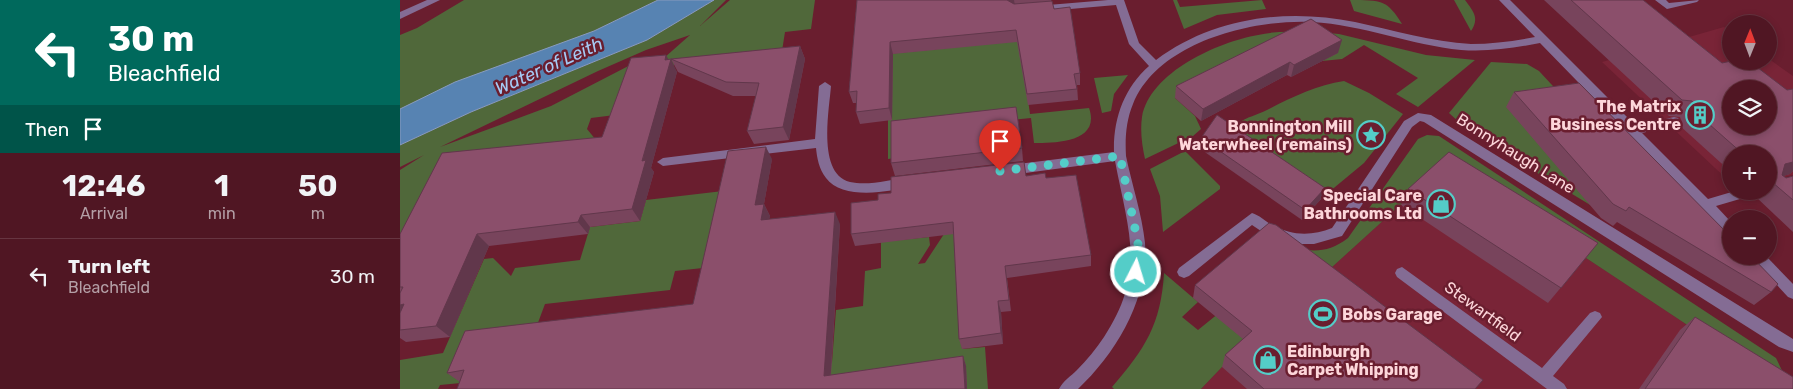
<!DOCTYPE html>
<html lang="en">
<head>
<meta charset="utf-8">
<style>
	:root { --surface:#501623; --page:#5a2330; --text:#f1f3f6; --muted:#b49fa6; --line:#673541 }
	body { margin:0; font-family:Rubik,sans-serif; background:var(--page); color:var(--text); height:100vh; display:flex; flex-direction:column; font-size:19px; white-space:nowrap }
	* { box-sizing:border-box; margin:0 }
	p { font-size:16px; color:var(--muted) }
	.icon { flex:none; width:28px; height:28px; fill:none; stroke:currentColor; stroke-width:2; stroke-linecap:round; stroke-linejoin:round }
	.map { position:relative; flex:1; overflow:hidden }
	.panel { display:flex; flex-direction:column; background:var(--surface); width:400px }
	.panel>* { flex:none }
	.guide { background:#00695c; color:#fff; overflow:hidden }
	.needle { width:32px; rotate:1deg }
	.buttons { position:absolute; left:1322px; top:15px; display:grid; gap:10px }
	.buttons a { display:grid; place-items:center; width:55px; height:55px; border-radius:50%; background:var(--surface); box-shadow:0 2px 8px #0003,0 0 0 1px var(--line); font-size:25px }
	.pin { position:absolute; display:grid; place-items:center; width:42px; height:42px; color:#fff; margin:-51px -21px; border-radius:50% 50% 50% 0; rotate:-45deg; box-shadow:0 0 5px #0007 }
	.pin .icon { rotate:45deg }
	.me { position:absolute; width:55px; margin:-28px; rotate:5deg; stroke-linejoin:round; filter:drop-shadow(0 0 4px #0008) }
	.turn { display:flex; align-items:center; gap:18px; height:105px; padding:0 25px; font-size:22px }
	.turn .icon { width:65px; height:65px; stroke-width:2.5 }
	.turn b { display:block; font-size:35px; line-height:42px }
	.then { display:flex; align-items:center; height:48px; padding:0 25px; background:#0003; gap:10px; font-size:19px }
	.eta { display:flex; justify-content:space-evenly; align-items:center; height:85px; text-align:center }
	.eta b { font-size:30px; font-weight:700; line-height:35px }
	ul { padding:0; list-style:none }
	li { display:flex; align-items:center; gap:15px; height:75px; padding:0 25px; border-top:1px solid var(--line) }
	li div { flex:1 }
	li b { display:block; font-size:19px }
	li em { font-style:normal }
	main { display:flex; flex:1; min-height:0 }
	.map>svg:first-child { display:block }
</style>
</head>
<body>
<main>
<section class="panel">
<div class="guide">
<div class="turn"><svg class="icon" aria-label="left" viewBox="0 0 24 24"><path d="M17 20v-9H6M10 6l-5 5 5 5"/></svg><div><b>30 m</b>Bleachfield</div></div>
<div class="then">Then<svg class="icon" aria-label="arrive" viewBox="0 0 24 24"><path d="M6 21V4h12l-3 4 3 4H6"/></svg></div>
</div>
<div class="eta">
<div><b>12:46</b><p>Arrival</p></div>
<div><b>1</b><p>min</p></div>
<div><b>50</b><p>m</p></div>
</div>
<ul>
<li><svg class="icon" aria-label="left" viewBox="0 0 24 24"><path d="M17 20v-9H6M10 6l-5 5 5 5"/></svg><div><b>Turn left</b><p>Bleachfield</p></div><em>30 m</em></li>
</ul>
</section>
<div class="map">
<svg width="1393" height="389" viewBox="0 0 1393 389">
	<rect width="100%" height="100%" fill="#6a1e2f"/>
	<g fill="#792437" fill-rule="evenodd">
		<path d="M 1324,27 L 1331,32 L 1331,61 L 1369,61 L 1369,59 L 1393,76 L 1393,175 L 1369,181 L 1369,154 L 1331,154 L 1331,183 L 1202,62 ZM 1331,89 L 1369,89 L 1369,126 L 1331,126 Z"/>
		<polygon points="1041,168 1186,258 1384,389 801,389 822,367"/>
	</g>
	<g fill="#50683a" fill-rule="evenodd">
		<polygon points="64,0 258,0 194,31 0,109 0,35 17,28"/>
		<path d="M 314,0 L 326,0 L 300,26 L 330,0 L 415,0 L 411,29 L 385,32 L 382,51 L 275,62 L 273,67 L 223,114 L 191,118 L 187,129 L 196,140 L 0,252 L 0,170 L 24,155 L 0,167 L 0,145 L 71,112 L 247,40 ZM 290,35 L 264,58 L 240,60 L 151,106 L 40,147 L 198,71 L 246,50 Z"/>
		<polygon points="773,0 777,0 780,7 862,0 866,9 817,15 784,29"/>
		<path d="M 950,0 C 982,0 987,0 1002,24 L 954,11 Z"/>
		<path d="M 1054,0 L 1065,0 C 1073,11 1080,18 1071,31 Z"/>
		<path d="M 908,31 L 939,34 L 1026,55 L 1075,60 L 1018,107 L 996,94 L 1018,78 L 964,45 L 942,59 L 922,61 L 919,58 L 775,98 L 795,116 L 801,129 L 793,136 L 745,159 C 742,145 740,131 742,117 C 750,72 818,42 858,35 C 874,31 891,32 908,31 Z"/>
		<path d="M 617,41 L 620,42 L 630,114 L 689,108 C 701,142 656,143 634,143 L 631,118 L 536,128 L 495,158 L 488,159 L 488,120 L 492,120 L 488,54 Z"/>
		<polygon points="1091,62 1127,64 1139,71 1165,99 1192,206 1071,133 1049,113"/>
		<polygon points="728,75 714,94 711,111 702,113 694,78"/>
		<path d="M 944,81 L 969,93 L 1003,114 L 964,163 L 929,192 L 837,129 L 838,123 C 847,117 857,115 867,110 C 890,98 917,85 944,81 Z"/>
		<path d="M 1027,135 L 1039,136 L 1376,358 L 1391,389 L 1384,389 L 1186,258 L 1086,196 L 1018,189 L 822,367 L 801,389 L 714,389 L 712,387 C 745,349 761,324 764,273 L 798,302 L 782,317 L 798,330 L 898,249 C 918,252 931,251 948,238 L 1018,139 Z"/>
		<polygon points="785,151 820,186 820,189 763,232 760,196 750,169"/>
		<polygon points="367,186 312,267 275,271 270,290 145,304 133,336 61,383 40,385 38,389 0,389 0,360 43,353 84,259 93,258 111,276 115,268 180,260 190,227 240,221 246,200"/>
		<polygon points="556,232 562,349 585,347 588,389 409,389 432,362 436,310 463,306 465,271 481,268 481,242 529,237 530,245 518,264 525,263 544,234"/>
	</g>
	<polygon fill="#5783b2" stroke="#899cbe" points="258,0 314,0 247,40 71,112 0,145 0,109 55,82 194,31"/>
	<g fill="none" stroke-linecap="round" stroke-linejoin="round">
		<g fill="#846c94" fill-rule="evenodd">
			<polygon points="27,0 40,0 0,19 0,12"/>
			<path d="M 708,0 L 724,0 L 739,43 L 756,60 C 813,17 887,8 955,22 C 993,30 1032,42 1071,44 C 1092,44 1114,41 1135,37 L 1099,0 L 1110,0 L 1236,126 L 1274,117 L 1278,118 L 1280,121 L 1278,124 L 1242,133 L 1308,199 L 1335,191 L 1359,191 L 1357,194 L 1316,206 L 1331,222 L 1331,235 L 1326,234 L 1140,43 C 1114,48 1088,52 1061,50 C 1011,45 963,25 912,22 C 853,19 758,42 733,104 C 726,121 725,138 726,156 C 732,185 742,214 745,243 C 749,298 717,352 678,389 L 659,389 C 663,381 671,376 677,370 C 687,360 696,349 704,337 C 747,272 728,230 715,161 L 610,175 L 604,170 L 610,165 L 714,152 C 713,119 724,88 749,66 L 729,44 L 716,5 L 636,12 L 631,9 L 636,6 Z"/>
			<polygon points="1255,0 1266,0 1269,3 1299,0 1297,2 1267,9"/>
			<path d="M 425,82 L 431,86 C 429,111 417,174 450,182 C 468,186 490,180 508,177 L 512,179 L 514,182 L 512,185 C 489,193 442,200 426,178 C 419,169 417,158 416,148 L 263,166 L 257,162 L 263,158 L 415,139 L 419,86 Z"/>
			<path d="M 1018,113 L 1031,115 L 1393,339 L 1393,352 L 1379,347 L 1024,122 L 1020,121 L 1012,127 L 942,236 L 914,244 L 892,244 L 867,235 L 852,225 L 789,276 L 784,278 L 779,276 L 777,272 L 779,268 L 852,213 C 859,215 865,221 872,225 C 892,236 912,236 932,228 L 1004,121 Z"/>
			<polygon points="1350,256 1366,256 1393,284 1393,299 1388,297"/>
			<polygon points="1002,267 1142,368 1190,313 1195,311 1200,313 1202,317 1153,376 1164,384 1167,389 1147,389 997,277 995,273 997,269"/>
		</g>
	</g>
	<g fill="#78445c">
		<polygon points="457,0 651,0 680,73 680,85 677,85 678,100 628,105 617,42 493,54 492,120 460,124 456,112 457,103 453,103 449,92"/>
		<polygon points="1144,0 1243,0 1322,63 1387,90 1393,89 1393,171 1390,174 1383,176 1386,178 1393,176 1393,232 1356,197 1359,191 1369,191 1369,154 1331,154 1331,172 1279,125 1282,122 1280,117 1269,116"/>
		<polygon points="400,46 405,59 389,140 354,144 347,131 356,96 333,96 278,72 271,59"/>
		<polygon points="938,53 891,77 887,75 801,121 775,98 776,86"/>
		<polygon points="269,60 277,72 251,168 254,172 240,221 190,227 188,234 89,246 50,337 6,342 0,338 0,234 202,137"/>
		<polygon points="1114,92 1371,292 1354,305 1217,222 1213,226 1201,218 1106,107"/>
		<polygon points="801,138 925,188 922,198 902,220 799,148"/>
		<polygon points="622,148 623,161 495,176 491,163"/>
		<polygon points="372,159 364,204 370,216 369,219 440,224 431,375 563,356 566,366 567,389 57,389 60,382 47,373 293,304"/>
		<polygon points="626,176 646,178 691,255 691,266 607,278 611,311 601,312 603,344 562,349 559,339 554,234 455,246 451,234 478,200 491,193"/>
		<polygon points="1008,189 1198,243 1148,303 1001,205"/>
		<polygon points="795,285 1075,389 847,389 822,367 825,355 843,339 793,298"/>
		<polygon points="1295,317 1393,389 1239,389 1280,330"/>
	</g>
	<g fill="#61374b">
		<polygon points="607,0 614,0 615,6"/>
		<polygon points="942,40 938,53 891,77 894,65"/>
		<polygon points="490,42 493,54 492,120 489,108"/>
		<polygon points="400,46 405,59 389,140 383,127"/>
		<polygon points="266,55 270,62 271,59 277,72 251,168 254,172 240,221 232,209"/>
		<polygon points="890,62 887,75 801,121 803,109"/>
		<polygon points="366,147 372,159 364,204 370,216 367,232 361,220 355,205"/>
		<polygon points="1393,162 1393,171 1390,174 1374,179 1385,164"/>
		<polygon points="925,188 922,198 902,220 905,210"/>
		<polygon points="435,212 440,224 430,386 424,376"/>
		<polygon points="181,215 190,227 188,234 178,222"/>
		<polygon points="77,234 89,246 50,337 36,326"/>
		<polygon points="598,301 601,312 603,344 601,333"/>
		<polygon points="4,304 7,318 0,312 0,305"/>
		<polygon points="563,356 566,366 567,389 565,389"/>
	</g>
	<g fill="#8b4f6b" stroke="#61374b" fill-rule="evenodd">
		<polygon points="457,0 607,0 614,4 652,1 654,9 670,7 680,73 674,74 677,89 627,94 616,30 490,42 489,108 456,112 457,91 449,92"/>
		<path d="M 1171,0 L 1243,0 L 1322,63 L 1331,61 L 1349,61 L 1387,90 L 1393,89 L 1393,162 L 1385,164 L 1382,175 L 1386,178 L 1393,176 L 1393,200 L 1372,182 L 1376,174 L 1369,174 L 1369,154 L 1343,154 L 1292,109 L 1295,106 L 1292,101 L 1282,100 ZM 1331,89 L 1369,89 L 1369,126 L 1331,126 Z"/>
		<polygon points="911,19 942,40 894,65 890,62 803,109 776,86"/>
		<polygon points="400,46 383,127 347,131 359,83 326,82 271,59"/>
		<polygon points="266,55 265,60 271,59 242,161 246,160 232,209 181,215 178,222 77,234 36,326 0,330 0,313 4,304 0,305 0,293 3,287 0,287 0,234 42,153 202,137 231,58"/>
		<polygon points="1179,83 1331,237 1331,256 1351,256 1378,284 1371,292 1229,207 1226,211 1213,204 1114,92"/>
		<polygon points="616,107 622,148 491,163 491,121"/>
		<polygon points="817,115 925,188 905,210 801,138"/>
		<polygon points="366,147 355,205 364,204 361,220 435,212 424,376 563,356 565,389 57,389 64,370 47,373 65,331 293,304 328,151"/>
		<polygon points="1049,152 1198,243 1161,288 1008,189"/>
		<polygon points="624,162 626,176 645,173 646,178 676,175 691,255 605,266 609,300 598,301 601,333 559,339 553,222 451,234 451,203 478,200 478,194 491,193 491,177"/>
		<polygon points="869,223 876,225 1083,380 1075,389 864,389 825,355 852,331 795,285"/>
		<polygon points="1295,317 1393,377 1393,389 1245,389"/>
	</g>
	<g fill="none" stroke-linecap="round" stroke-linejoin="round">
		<polyline stroke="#54cdc8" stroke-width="9" stroke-dasharray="0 16.2" points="600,171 720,156 738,243 736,272"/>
	</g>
	<defs>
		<symbol id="building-ring" viewBox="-11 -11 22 22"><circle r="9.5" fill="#6a1e2f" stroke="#54cdc8" stroke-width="1.5"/><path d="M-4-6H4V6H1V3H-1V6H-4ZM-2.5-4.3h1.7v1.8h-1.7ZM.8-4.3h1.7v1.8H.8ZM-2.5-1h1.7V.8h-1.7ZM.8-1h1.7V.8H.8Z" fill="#54cdc8"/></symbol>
		<symbol id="sight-ring" viewBox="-11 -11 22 22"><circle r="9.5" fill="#6a1e2f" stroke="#54cdc8" stroke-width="1.5"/><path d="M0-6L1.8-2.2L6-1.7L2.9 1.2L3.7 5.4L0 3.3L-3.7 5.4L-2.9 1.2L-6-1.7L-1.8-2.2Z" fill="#54cdc8"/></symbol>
		<symbol id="shop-ring" viewBox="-11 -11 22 22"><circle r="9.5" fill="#6a1e2f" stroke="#54cdc8" stroke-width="1.5"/><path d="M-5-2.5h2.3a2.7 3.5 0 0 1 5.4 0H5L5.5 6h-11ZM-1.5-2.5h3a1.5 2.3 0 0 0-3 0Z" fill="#54cdc8"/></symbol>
		<symbol id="stadium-ring" viewBox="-11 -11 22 22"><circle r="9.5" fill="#6a1e2f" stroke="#54cdc8" stroke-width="1.5"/><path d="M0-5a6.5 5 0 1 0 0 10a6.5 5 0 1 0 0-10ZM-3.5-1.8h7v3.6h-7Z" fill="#54cdc8"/></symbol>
	</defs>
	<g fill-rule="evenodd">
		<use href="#building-ring" x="1284" y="99" width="32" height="32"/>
		<use href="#sight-ring" x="955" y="119" width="32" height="32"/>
		<use href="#shop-ring" x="1025" y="188" width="32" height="32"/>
		<use href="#stadium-ring" x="907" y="298" width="32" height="32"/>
		<use href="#shop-ring" x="852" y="344" width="32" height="32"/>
	</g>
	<g text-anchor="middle" stroke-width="5" stroke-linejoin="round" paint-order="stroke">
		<g font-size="16" font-weight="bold" fill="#fdd6da" stroke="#6a1e2f" text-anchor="end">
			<text x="1281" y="112">The Matrix<tspan x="1281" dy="18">Business Centre</tspan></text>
			<text x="952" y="132">Bonnington Mill<tspan x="952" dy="18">Waterwheel (remains)</tspan></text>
			<text x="1022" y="201">Special Care<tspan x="1022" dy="18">Bathrooms Ltd</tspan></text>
			<text x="942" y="320" text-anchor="start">Bobs Garage</text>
			<text x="887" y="357" text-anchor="start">Edinburgh<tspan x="887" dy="18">Carpet Whipping</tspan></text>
		</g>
		<g font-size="16" fill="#fdd6da" stroke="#6a1e2f">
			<text transform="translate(1116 153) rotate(32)" y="6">Bonnyhaugh Lane</text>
			<text transform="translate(1083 311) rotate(36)" y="6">Stewartfield</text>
		</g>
		<g font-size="18" font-style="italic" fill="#a5caf4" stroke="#6a1e2f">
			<text transform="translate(149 66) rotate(-24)" y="6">Water of Leith</text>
		</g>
	</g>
</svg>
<div class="buttons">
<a><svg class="needle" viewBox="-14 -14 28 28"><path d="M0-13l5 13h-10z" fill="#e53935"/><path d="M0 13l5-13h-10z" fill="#b49fa6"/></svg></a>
<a><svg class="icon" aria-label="layers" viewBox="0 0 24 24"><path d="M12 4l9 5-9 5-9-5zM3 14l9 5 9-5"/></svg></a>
<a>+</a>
<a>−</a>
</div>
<div class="pin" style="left:600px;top:171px;background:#d93025"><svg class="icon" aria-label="arrive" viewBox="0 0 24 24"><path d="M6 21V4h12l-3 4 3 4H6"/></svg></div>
<svg class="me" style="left:736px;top:272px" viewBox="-20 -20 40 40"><circle r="17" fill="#54cdc8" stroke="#fff" stroke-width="3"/><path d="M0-11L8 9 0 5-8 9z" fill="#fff"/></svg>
</div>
</main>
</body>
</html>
